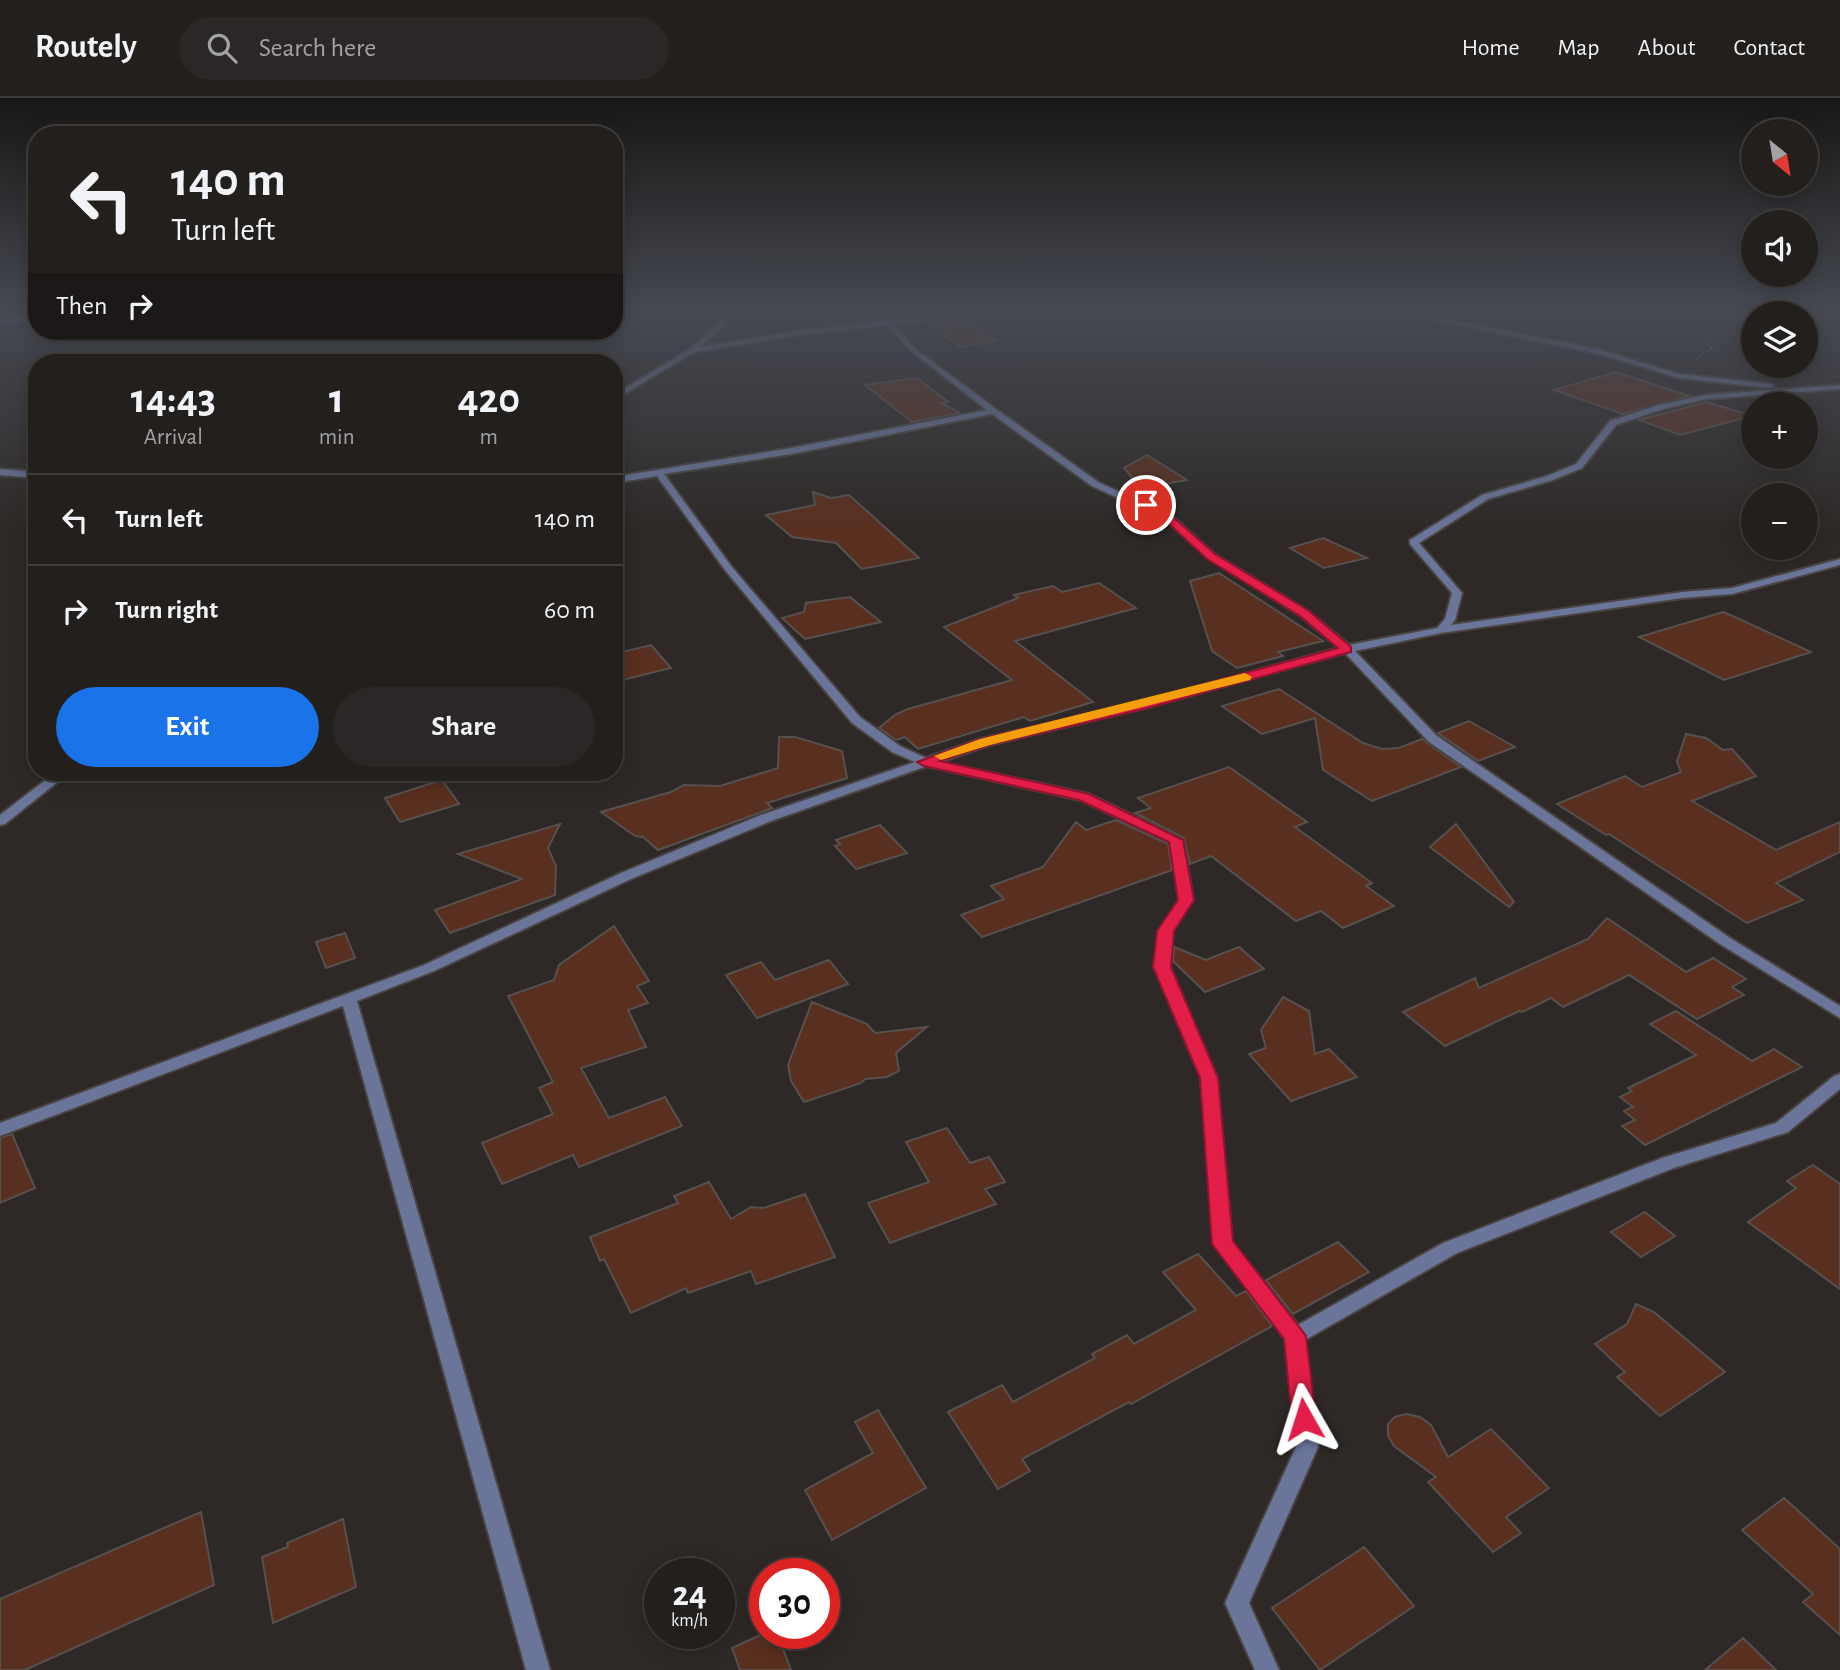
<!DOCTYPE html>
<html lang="en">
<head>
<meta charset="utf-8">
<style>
	:root { --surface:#221f1d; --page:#2a2726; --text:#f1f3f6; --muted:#a2a2a4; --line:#3f3d3b; --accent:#1a73e8 }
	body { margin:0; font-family:"Alegreya Sans",sans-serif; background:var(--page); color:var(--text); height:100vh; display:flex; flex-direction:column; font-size:26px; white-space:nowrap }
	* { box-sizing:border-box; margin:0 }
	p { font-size:23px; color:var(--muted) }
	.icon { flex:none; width:38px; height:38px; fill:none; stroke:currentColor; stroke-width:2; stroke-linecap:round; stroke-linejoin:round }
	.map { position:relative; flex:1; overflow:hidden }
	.side { position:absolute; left:28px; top:256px; width:595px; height:427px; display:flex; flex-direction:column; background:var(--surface); border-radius:28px; box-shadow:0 4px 18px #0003,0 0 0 2px var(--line) }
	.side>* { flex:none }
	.top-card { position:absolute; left:28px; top:28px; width:595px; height:214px; border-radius:28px; box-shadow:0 4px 18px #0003,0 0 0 2px var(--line); background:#221f1d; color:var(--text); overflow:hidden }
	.needle { width:46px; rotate:150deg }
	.tools { position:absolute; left:1741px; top:21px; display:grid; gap:14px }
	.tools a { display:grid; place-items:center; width:77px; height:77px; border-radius:50%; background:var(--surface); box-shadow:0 4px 18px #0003,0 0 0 2px var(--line); font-size:35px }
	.speed { position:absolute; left:644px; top:1460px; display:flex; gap:14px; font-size:35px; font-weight:700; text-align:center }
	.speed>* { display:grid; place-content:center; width:91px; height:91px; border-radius:50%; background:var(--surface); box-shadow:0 4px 18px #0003,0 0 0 2px var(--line); line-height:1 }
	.speed small { font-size:18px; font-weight:400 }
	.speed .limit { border:10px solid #d22; background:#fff; color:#111 }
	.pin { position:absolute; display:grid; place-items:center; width:60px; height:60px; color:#fff; margin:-30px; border:4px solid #fff; border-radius:50%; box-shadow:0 2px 7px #0007 }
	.me { position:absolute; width:77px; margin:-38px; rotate:354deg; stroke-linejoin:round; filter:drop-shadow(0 0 5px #0008) }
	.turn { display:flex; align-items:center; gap:24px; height:147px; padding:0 28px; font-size:32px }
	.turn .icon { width:91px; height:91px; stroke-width:2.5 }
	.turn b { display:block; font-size:49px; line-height:60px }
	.then { display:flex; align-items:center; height:66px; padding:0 28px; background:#0003; gap:14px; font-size:26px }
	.eta { display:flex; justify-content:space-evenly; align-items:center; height:119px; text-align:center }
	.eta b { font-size:42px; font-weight:700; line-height:49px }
	.button { display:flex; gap:14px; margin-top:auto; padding:14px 28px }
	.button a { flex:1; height:80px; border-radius:42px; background:var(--accent); color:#fff; font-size:28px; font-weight:700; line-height:80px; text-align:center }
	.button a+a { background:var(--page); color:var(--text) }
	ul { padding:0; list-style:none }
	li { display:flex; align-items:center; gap:21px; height:91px; padding:0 28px; border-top:2px solid var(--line) }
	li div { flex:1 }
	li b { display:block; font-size:26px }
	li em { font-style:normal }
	header { display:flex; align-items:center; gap:42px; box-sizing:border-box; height:98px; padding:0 35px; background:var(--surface); border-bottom:2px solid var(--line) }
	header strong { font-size:33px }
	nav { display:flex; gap:38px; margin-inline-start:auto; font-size:24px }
	.search { width:490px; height:63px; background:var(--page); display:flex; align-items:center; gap:18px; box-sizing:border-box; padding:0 24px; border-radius:38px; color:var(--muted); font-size:26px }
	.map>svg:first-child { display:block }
</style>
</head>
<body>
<header>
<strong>Routely</strong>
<div class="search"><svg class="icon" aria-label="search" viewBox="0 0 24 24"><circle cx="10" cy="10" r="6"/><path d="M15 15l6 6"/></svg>Search here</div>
<nav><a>Home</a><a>Map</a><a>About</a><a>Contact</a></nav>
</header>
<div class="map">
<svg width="1840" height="1572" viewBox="0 0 1840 1572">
	<rect width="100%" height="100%" fill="#2e2927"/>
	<g fill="#592f1f" stroke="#56504e" stroke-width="2">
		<polygon points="965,220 997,243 960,249 927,224"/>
		<polygon points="1616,274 1689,298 1623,316 1554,292"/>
		<polygon points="917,280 948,304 942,305 960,315 912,324 865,287"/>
		<polygon points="1707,304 1752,318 1680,337 1639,322"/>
		<polygon points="1147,357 1187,382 1141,390 1124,370"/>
		<polygon points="813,394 831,400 849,397 919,460 862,471 836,445 792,439 766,417 815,407"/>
		<polygon points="1323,440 1367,460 1324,470 1290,450"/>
		<polygon points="1219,475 1323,543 1278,554 1283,558 1237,570 1212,553 1190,483"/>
		<polygon points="1099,485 1136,510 1015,543 1093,604 1030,623 1024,619 918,651 905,639 896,642 879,630 896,616 908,611 1012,582 944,529 1018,500 1014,497 1053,488 1062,494"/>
		<polygon points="850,499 881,524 805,541 782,520 804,514 806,505"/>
		<polygon points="1723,514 1737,520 1811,554 1724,582 1639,539"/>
		<polygon points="651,547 671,570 614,584 614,556"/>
		<polygon points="1279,591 1363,645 1382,651 1399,650 1422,641 1461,669 1372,703 1323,672 1315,620 1262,636 1222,608"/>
		<polygon points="1469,623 1515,649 1478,663 1438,635"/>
		<polygon points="1686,636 1706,640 1723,652 1732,651 1756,678 1692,703 1776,752 1840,724 1840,754 1776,785 1803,802 1747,825 1609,736 1606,737 1557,706 1625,678 1642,689 1681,674 1677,664"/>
		<polygon points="779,639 795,639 842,653 847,680 767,705 772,710 658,752 643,739 635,738 601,714 671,694 684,687 720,688 778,670"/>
		<polygon points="1229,669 1307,724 1295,729 1372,785 1366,788 1394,808 1343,830 1321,813 1296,823 1211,758 1190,766 1184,740 1135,715 1151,710 1138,700"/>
		<polygon points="442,682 459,706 400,724 385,700"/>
		<polygon points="1116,722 1168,746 1172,772 982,839 961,817 1004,801 991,788 1043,769 1076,724 1086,732"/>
		<polygon points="560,726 548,750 556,768 555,797 450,835 435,812 522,781 458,756"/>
		<polygon points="1456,726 1514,804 1509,809 1430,749"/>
		<polygon points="880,727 907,755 856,771 835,748 840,746 836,742"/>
		<polygon points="1607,820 1686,874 1713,860 1746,881 1732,889 1744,897 1697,921 1629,877 1563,909 1551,900 1522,914 1519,913 1445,948 1403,914 1475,880 1479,890 1588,841"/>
		<polygon points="614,828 649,883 637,888 648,905 628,912 646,949 581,970 609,1020 665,999 682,1028 579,1069 573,1057 502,1086 482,1045 553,1016 539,990 553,984 508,898 554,882 559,867"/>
		<polygon points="345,835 355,860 326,870 316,844"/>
		<polygon points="1174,849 1206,862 1239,849 1264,871 1205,894 1173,863"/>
		<polygon points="829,862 848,886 757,920 726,877 761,864 775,882"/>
		<polygon points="1283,899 1309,913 1315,956 1329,951 1357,979 1291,1003 1249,956 1266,950 1261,932"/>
		<polygon points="812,904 867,926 875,935 927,929 896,955 899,973 887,979 865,981 861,985 804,1004 791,983 788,967"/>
		<polygon points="1676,913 1752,963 1774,951 1802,969 1645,1047 1622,1028 1635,1022 1624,1013 1633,1009 1620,999 1632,993 1628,990 1696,957 1650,926"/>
		<polygon points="947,1030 970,1065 989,1059 1005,1084 985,1091 996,1106 890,1145 868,1105 929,1084 906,1044"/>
		<polygon points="12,1036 35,1090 0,1105 0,1040"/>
		<polygon points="1813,1067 1840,1086 1840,1191 1748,1124 1796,1090 1787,1083"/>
		<polygon points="709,1084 731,1121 751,1109 764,1110 805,1096 835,1159 756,1186 751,1173 688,1195 686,1190 631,1215 604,1161 600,1163 590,1139 678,1105 674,1098"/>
		<polygon points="1645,1114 1675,1138 1641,1159 1611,1134"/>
		<polygon points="1338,1144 1369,1174 1293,1216 1266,1182"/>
		<polygon points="1198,1156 1236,1198 1246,1193 1272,1228 1131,1306 1129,1304 1022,1361 1030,1373 998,1391 948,1314 1002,1287 1013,1304 1095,1260 1092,1256 1127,1237 1134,1246 1196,1212 1163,1174"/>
		<polygon points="1636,1206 1654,1214 1725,1274 1660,1318 1617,1279 1625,1274 1595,1246 1627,1226"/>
		<polygon points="878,1312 926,1390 832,1442 805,1392 873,1355 855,1324"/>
		<polygon points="1406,1316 1420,1319 1431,1327 1448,1359 1491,1331 1549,1390 1506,1419 1521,1435 1493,1454 1428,1384 1436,1379 1394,1348 1388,1338 1388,1326 1395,1319"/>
		<polygon points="1784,1400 1840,1451 1840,1537 1803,1504 1813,1496 1742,1432"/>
		<polygon points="201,1414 214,1487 25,1572 0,1572 0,1501"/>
		<polygon points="343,1421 356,1489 273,1525 262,1459 288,1449 287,1445"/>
		<polygon points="1364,1449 1414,1508 1320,1572 1272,1510"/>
		<polygon points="765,1535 777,1535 791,1572 740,1572 732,1550"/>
		<polygon points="1743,1540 1776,1572 1705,1572"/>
	</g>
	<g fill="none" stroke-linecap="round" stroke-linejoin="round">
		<defs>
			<g id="street">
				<polygon points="35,215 37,219 0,227 0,223"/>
				<path d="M 730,215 L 737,215 L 700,249 L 805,232 L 885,223 L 881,215 L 887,215 L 891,223 L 957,215 L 981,215 L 893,226 L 914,250 L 996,311 L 1098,384 L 1172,418 L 1214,456 L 1309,514 L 1349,547 L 1437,530 L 1445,521 L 1452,495 L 1410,446 L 1410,442 L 1482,397 L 1547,378 L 1576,366 L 1610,323 L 1658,307 L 1706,297 L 1840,287 L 1840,291 L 1706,301 L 1663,311 L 1616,327 L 1582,370 L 1553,382 L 1488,401 L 1419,445 L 1462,495 L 1455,522 L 1451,527 L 1682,494 L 1732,490 L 1840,461 L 1840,467 L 1732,496 L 1682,500 L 1441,535 L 1355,553 L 1437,638 L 1730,840 L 1840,908 L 1840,920 L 1720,846 L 1429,644 L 1345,555 L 1144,610 L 989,647 L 940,664 L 1089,696 L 1183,742 L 1193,802 L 1173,833 L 1170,869 L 1217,980 L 1232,1144 L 1298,1227 L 1443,1145 L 1662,1060 L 1776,1025 L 1834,978 L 1840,976 L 1840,991 L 1788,1034 L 1674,1070 L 1457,1155 L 1305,1242 L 1318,1349 L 1249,1505 L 1279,1572 L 1255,1572 L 1225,1505 L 1296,1349 L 1285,1241 L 1214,1146 L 1201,980 L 1154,869 L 1159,833 L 1179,802 L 1170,744 L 1080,702 L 927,668 L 771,723 L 631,781 L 434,873 L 357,903 L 550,1572 L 526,1572 L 343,908 L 0,1038 L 0,1025 L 424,867 L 621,775 L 761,717 L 915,664 L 892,654 L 852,625 L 725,472 L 657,378 L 614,385 L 614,379 L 791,350 L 987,312 L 910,252 L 887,227 L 805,236 L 694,254 L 614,302 L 614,297 L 690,251 ZM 992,316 L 1092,388 L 1166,422 L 1208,460 L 1301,518 L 1339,550 L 1138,605 L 981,641 L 926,660 L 900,648 L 860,619 L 731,468 L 664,376 L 791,356 Z"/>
				<polygon points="1402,215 1417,215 1601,252 1679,276 1771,286 1775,288 1771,290 1678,280 1600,256"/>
				<polygon points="0,371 37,374 37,380 0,377"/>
				<polygon points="56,674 70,674 5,726 0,727 0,717"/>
			</g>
		</defs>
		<use href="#street" stroke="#494442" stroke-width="4"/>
		<polyline stroke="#635f5d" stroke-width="2.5" stroke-dasharray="2 2.5" stroke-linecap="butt" points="1689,215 1711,250 1697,261"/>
		<use href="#street" fill="#6a7599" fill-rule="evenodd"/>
	</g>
	<linearGradient id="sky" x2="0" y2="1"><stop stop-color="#191715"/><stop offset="0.49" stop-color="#464952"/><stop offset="1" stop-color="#464952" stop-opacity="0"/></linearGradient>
	<rect width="1840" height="435" fill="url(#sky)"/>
	<polygon fill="#e11d48" stroke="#92132f" stroke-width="2" points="1146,404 1172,418 1215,456 1309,513 1351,549 1351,554 1144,611 989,647 940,663 1089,696 1183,742 1194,802 1174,833 1171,869 1218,980 1233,1143 1306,1238 1316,1321 1312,1329 1304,1332 1295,1329 1292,1321 1284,1241 1212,1146 1200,980 1153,869 1157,833 1178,802 1169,744 1079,702 924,668 917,664 980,641 1137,604 1338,550 1300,518 1207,461 1165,422 1142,410 1140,407"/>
	<polygon fill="#f59e0b" points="1245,575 1252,579 1250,582 990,647 941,662 934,658 980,641"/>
</svg>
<div class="tools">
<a><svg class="needle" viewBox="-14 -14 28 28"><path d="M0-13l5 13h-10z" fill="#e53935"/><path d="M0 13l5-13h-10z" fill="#a2a2a4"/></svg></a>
<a><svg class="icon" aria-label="sound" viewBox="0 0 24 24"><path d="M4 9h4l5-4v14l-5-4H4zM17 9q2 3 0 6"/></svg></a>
<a><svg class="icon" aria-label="layers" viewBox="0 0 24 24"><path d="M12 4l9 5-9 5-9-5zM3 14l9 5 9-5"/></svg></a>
<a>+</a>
<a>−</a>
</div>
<div class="speed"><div>24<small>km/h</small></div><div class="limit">30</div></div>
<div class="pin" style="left:1146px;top:407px;background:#d93025"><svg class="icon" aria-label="arrive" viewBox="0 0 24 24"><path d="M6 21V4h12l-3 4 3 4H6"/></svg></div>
<svg class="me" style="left:1304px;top:1321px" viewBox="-20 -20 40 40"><path d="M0-17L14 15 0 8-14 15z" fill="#e11d48" stroke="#fff" stroke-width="4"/></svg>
<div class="top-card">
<div class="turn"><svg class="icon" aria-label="left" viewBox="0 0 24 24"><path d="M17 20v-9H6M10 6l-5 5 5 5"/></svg><div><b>140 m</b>Turn left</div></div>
<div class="then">Then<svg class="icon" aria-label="right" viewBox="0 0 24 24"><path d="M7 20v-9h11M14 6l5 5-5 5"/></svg></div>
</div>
<section class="side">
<div class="eta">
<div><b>14:43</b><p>Arrival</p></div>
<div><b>1</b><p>min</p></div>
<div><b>420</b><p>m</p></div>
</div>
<ul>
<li><svg class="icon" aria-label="left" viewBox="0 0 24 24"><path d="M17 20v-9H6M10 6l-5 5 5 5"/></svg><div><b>Turn left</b></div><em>140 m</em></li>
<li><svg class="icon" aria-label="right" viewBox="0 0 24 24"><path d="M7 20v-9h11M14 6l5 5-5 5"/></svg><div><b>Turn right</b></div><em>60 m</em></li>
</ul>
<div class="button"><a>Exit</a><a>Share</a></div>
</section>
</div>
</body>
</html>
